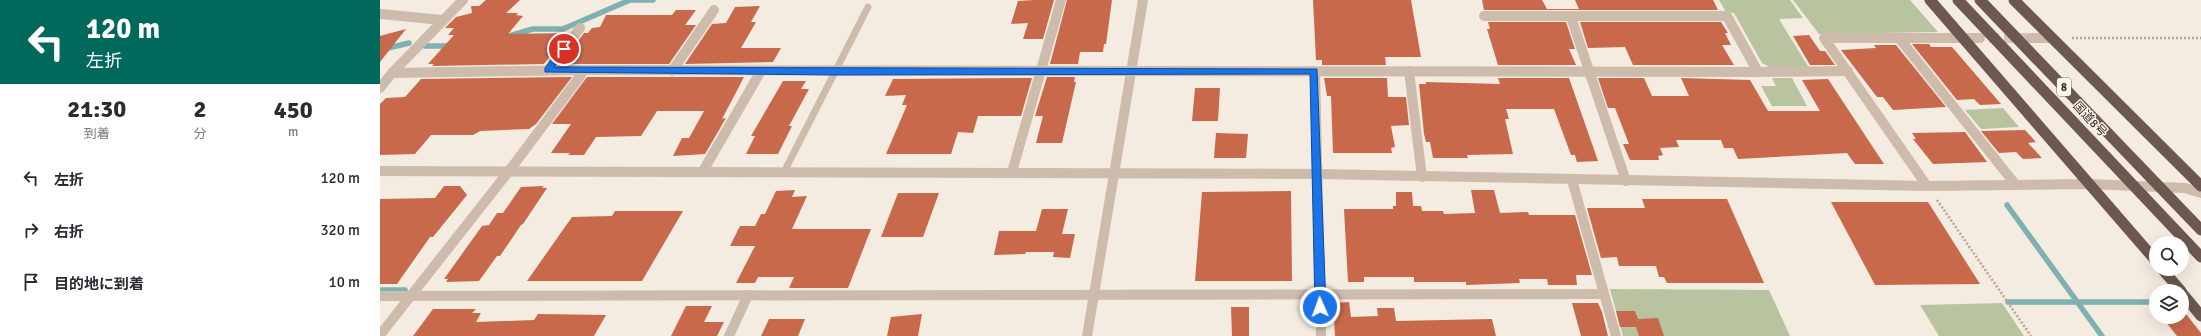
<!DOCTYPE html>
<html lang="ja">
<head>
<meta charset="utf-8">
<style>
	:root { --surface:#fff; --page:#f7f7f7; --text:#2b2b33; --muted:#7c7c81 }
	body { margin:0; font-family:Signika,"Noto Sans JP",sans-serif; background:var(--page); color:var(--text); height:100vh; display:flex; flex-direction:column; font-size:15px; white-space:nowrap }
	* { box-sizing:border-box; margin:0 }
	p { font-size:13px; color:var(--muted) }
	.icon { flex:none; width:22px; height:22px; fill:none; stroke:currentColor; stroke-width:2; stroke-linecap:round; stroke-linejoin:round }
	.map { position:relative; flex:1; overflow:hidden }
	.drawer { display:flex; flex-direction:column; background:var(--surface); width:380px }
	.drawer>* { flex:none }
	.banner { background:#00695c; color:#fff; overflow:hidden }
	.tools { position:absolute; left:1769px; top:236px; display:grid; gap:8px }
	.tools a { display:grid; place-items:center; width:40px; height:40px; border-radius:50%; background:var(--surface); box-shadow:0 4px 16px #0002; font-size:20px }
	.pin { position:absolute; display:grid; place-items:center; width:34px; height:34px; color:#fff; margin:-17px; border:2px solid #fff; border-radius:50%; box-shadow:0 1px 4px #0007 }
	.me { position:absolute; width:44px; margin:-22px; rotate:358deg; stroke-linejoin:round; filter:drop-shadow(0 0 3px #0008) }
	.turn { display:flex; align-items:center; gap:14px; height:84px; padding:0 20px; font-size:18px }
	.turn .icon { width:52px; height:52px; stroke-width:2.5 }
	.turn b { display:block; font-size:28px; line-height:34px }
	.eta { display:flex; justify-content:space-evenly; align-items:center; height:68px; text-align:center }
	.eta b { font-size:24px; font-weight:700; line-height:28px }
	ul { padding:0; list-style:none }
	li { display:flex; align-items:center; gap:12px; height:52px; padding:0 20px }
	li div { flex:1 }
	li b { display:block; font-size:15px }
	li em { font-style:normal }
	main { display:flex; flex:1; min-height:0 }
	.map>svg:first-child { display:block }
</style>
</head>
<body>
<main>
<section class="drawer">
<div class="banner">
<div class="turn"><svg class="icon" aria-label="left" viewBox="0 0 24 24"><path d="M17 20v-9H6M10 6l-5 5 5 5"/></svg><div><b>120 m</b>左折</div></div>
</div>
<div class="eta">
<div><b>21:30</b><p>到着</p></div>
<div><b>2</b><p>分</p></div>
<div><b>450</b><p>m</p></div>
</div>
<ul>
<li><svg class="icon" aria-label="left" viewBox="0 0 24 24"><path d="M17 20v-9H6M10 6l-5 5 5 5"/></svg><div><b>左折</b></div><em>120 m</em></li>
<li><svg class="icon" aria-label="right" viewBox="0 0 24 24"><path d="M7 20v-9h11M14 6l5 5-5 5"/></svg><div><b>右折</b></div><em>320 m</em></li>
<li><svg class="icon" aria-label="arrive" viewBox="0 0 24 24"><path d="M6 21V4h12l-3 4 3 4H6"/></svg><div><b>目的地に到着</b></div><em>10 m</em></li>
</ul>
</section>
<div class="map">
<svg width="1821" height="336" viewBox="0 0 1821 336">
	<rect width="100%" height="100%" fill="#f4ebe1"/>
	<g fill="#b8c4a0">
		<polygon points="1339,0 1410,0 1423,18 1399,19 1429,68 1391,68 1382,63 1354,13 1346,12"/>
		<polygon points="1413,0 1530,0 1558,32 1439,34"/>
		<polygon points="1392,78 1412,78 1427,106 1392,106 1381,86 1396,86"/>
		<polygon points="1623,108 1639,127 1601,129 1585,110"/>
		<polygon points="1230,289 1389,290 1410,336 1243,336"/>
		<polygon points="1622,303 1644,336 1559,336 1540,305"/>
	</g>
	<g fill="none" stroke-linecap="round" stroke-linejoin="round">
		<g stroke="#7fb0b2" stroke-width="5.5">
			<polyline points="128,36 153,29 183,29 250,0 273,0"/>
			<polyline points="45,46 70,46"/>
			<polyline points="0,50 29,43"/>
			<polyline points="1627,205 1722,336"/>
			<polyline points="0,290 25,290"/>
			<polyline points="1628,302 1776,302"/>
		</g>
	</g>
	<g fill="#c8694b">
		<polygon points="106,0 140,0 126,13 138,13 136,15 143,16 128,34 188,33 164,64 52,66 54,64 48,64 74,35 68,35 74,28 65,28 76,17 92,13 91,6 99,6"/>
		<polygon points="655,0 674,0 663,39 643,39 648,23 631,24 638,1"/>
		<polygon points="687,0 732,0 726,44 724,44 723,52 700,52 698,64 670,64"/>
		<polygon points="933,0 1031,0 1041,57 1005,57 1006,65 942,65 942,60 936,60"/>
		<polygon points="1102,0 1162,0 1167,9 1199,9 1195,0 1333,0 1338,10 1104,10"/>
		<polygon points="380,6 371,22 376,22 361,48 401,48 393,62 305,64 332,24 346,23 355,7"/>
		<polygon points="296,10 316,10 305,25 316,25 289,64 181,64 204,33 208,33 212,28 220,27 226,15 292,15"/>
		<polygon points="1108,22 1186,22 1195,49 1189,49 1196,65 1118,65 1107,29 1110,29"/>
		<polygon points="1200,22 1341,22 1348,33 1345,33 1351,45 1342,45 1354,65 1253,65 1245,47 1208,48"/>
		<polygon points="26,29 0,62 0,36"/>
		<polygon points="1429,35 1440,51 1445,51 1455,65 1430,65 1413,36"/>
		<polygon points="1532,44 1549,44 1551,47 1572,47 1621,104 1600,105 1594,99 1577,100"/>
		<polygon points="1494,45 1516,45 1566,107 1513,110 1503,97 1497,97 1461,50 1496,48"/>
		<polygon points="192,77 156,124 149,129 100,131 93,135 51,135 35,154 0,155 0,104 6,98 25,97 41,79"/>
		<polygon points="207,77 364,77 342,119 346,118 325,154 293,156 302,138 309,138 324,111 277,111 261,136 216,137 204,155 188,155 190,153 171,153 191,124 172,124"/>
		<polygon points="667,77 695,77 694,82 696,82 682,143 656,143 663,116 655,116"/>
		<polygon points="652,78 641,116 598,116 593,133 578,132 571,154 506,154 527,105 522,105 526,95 505,96 513,79"/>
		<polygon points="944,78 1007,78 1008,97 1026,97 1029,125 1011,126 1015,147 1011,148 1012,153 953,153 951,96 947,96"/>
		<polygon points="1118,78 1189,78 1218,161 1197,162 1195,155 1191,155 1174,109 1126,109 1129,119 1125,119 1133,154 1087,155 1088,158 1053,158 1050,142 1046,142 1044,134 1039,84 1046,84 1046,82 1120,84"/>
		<polygon points="1218,78 1264,78 1272,96 1309,96 1301,78 1370,80 1388,111 1440,111 1422,80 1448,79 1504,164 1475,164 1467,153 1358,159 1353,148 1344,148 1341,140 1296,140 1299,147 1280,148 1283,155 1278,156 1279,160 1250,160 1243,144 1249,144 1235,108 1228,108"/>
		<polygon points="403,81 426,81 421,89 429,89 409,126 412,126 398,154 366,154 375,136 371,136"/>
		<polygon points="815,88 840,88 838,121 812,121"/>
		<polygon points="1645,130 1656,142 1648,143 1662,158 1643,159 1636,152 1619,153 1601,131"/>
		<polygon points="1585,132 1607,162 1553,164 1533,139 1536,139 1532,133"/>
		<polygon points="836,133 868,134 866,158 834,158"/>
		<polygon points="64,186 80,186 87,195 53,237 50,237 17,284 0,284 0,199 55,198"/>
		<polygon points="164,186 162,188 167,188 143,224 141,225 120,256 117,256 99,281 66,282 68,279 64,279 102,226 109,225 117,213 123,213 141,187"/>
		<polygon points="415,190 412,197 427,196 412,229 491,229 468,288 409,288 414,277 378,277 375,283 356,283 375,246 350,246 360,226 375,226 381,214 385,214 396,191"/>
		<polygon points="1091,190 1114,190 1120,213 1148,212 1149,215 1195,215 1212,275 1196,275 1197,285 1168,285 1167,279 1139,279 1140,283 1086,285 1086,282 1034,282 1034,277 984,277 984,282 968,282 964,209 1013,209 1013,206 1016,206 1016,192 1032,192 1033,206 1041,206 1042,211 1063,211 1064,214 1095,213"/>
		<polygon points="911,191 912,281 815,281 822,192"/>
		<polygon points="518,193 559,193 543,237 501,237"/>
		<polygon points="1262,199 1347,199 1384,283 1287,283 1284,277 1279,277 1276,266 1239,266 1237,257 1221,258 1207,208 1265,208"/>
		<polygon points="1451,202 1548,202 1600,284 1495,285"/>
		<polygon points="662,209 688,209 682,234 695,234 690,258 673,257 674,252 646,252 645,254 614,255 619,231 656,231"/>
		<polygon points="235,211 303,211 262,281 147,281 192,217 232,216"/>
		<polygon points="969,302 971,317 998,316 997,308 1014,308 1016,321 1112,319 1116,336 955,336 953,303"/>
		<polygon points="1192,303 1218,303 1222,312 1228,336 1201,336"/>
		<polygon points="306,306 332,306 324,322 344,322 337,336 291,336"/>
		<polygon points="851,307 869,307 869,336 852,336"/>
		<polygon points="53,309 96,309 92,313 101,313 96,322 154,320 158,314 226,315 214,336 33,336"/>
		<polygon points="1802,309 1821,333 1821,336 1797,336 1782,317 1802,317"/>
		<polygon points="1236,311 1255,311 1258,319 1278,318 1284,336 1259,336 1256,327 1240,327"/>
		<polygon points="542,314 538,336 507,336 511,317"/>
		<polygon points="389,319 425,319 418,336 381,336"/>
	</g>
	<g fill="none" stroke-linecap="round" stroke-linejoin="round">
		<polyline stroke="#cfc6bd" stroke-width="10" stroke-dasharray="10 5" stroke-linecap="butt" points="1609,38 1651,38"/>
		<g stroke="#b9a596" stroke-width="2.5" stroke-dasharray="2 2" stroke-linecap="butt">
			<polyline points="1692,38 1821,38"/>
			<polyline points="1557,200 1651,336"/>
		</g>
		<polyline stroke="#cdbbac" stroke-width="7" points="404,172 488,7"/>
		<g stroke="#cdbbac" stroke-width="10">
			<polyline points="0,14 62,20"/>
			<polyline points="1191,17 1246,181"/>
			<polyline points="1519,38 1635,184"/>
			<polyline points="1651,38 1671,38"/>
			<polyline points="168,70 200,28"/>
			<polyline points="200,70 1378,72 1347,16 1104,16"/>
			<polyline points="292,71 334,10"/>
			<polyline points="935,71 941,336"/>
			<polyline points="1029,71 1042,177"/>
			<polyline points="1378,72 1468,71"/>
			<polyline points="323,171 381,71"/>
			<polyline points="632,172 681,0"/>
			<polyline points="1192,180 1236,336"/>
			<polyline points="1547,186 1444,38 1600,38"/>
			<polyline points="0,296 1223,294"/>
			<polyline points="0,335 129,171 201,75 200,70 12,73"/>
			<polyline points="349,336 368,295"/>
		</g>
		<g stroke="#cdbbac" stroke-width="10">
			<polyline points="0,88 12,73 83,0"/>
			<polyline points="0,171 936,174 1547,186 1709,184 1805,188 1821,193"/>
			<polyline points="707,336 763,0"/>
		</g>
		<g stroke="#6c584f" stroke-width="11">
			<polyline points="1550,0 1776,261"/>
			<polyline points="1578,0 1821,257"/>
			<polyline points="1600,0 1821,230"/>
			<polyline points="1634,0 1821,186"/>
			<polyline points="1782,269 1801,291"/>
			<polyline points="1802,293 1821,316"/>
		</g>
	</g>
	<polygon fill="#1a73e8" stroke="#114b97" points="184,46 188,49 174,67 937,69 946,307 940,311 935,307 930,74 455,75 165,72 165,68 181,47"/>
	<g text-anchor="middle" stroke-width="3" stroke-linejoin="round" paint-order="stroke">
		<rect fill="#fbf5ee" stroke="#756b66" stroke-width="1" x="1677" y="78" width="14" height="18" rx="3"/>
		<g font-size="11" font-weight="bold" fill="#3b302b">
			<text x="1684" y="91">8</text>
		</g>
		<g font-size="12" fill="#3b302b" stroke="#fbf5ee">
			<text transform="translate(1710 119) rotate(47)" y="4">国道8号</text>
		</g>
	</g>
</svg>
<div class="tools">
<a><svg class="icon" aria-label="search" viewBox="0 0 24 24"><circle cx="10" cy="10" r="6"/><path d="M15 15l6 6"/></svg></a>
<a><svg class="icon" aria-label="layers" viewBox="0 0 24 24"><path d="M12 4l9 5-9 5-9-5zM3 14l9 5 9-5"/></svg></a>
</div>
<div class="pin" style="left:184px;top:49px;background:#d93025"><svg class="icon" aria-label="arrive" viewBox="0 0 24 24"><path d="M6 21V4h12l-3 4 3 4H6"/></svg></div>
<svg class="me" style="left:940px;top:307px" viewBox="-20 -20 40 40"><circle r="17" fill="#1a73e8" stroke="#fff" stroke-width="3"/><path d="M0-11L8 9 0 5-8 9z" fill="#fff"/></svg>
</div>
</main>
</body>
</html>
